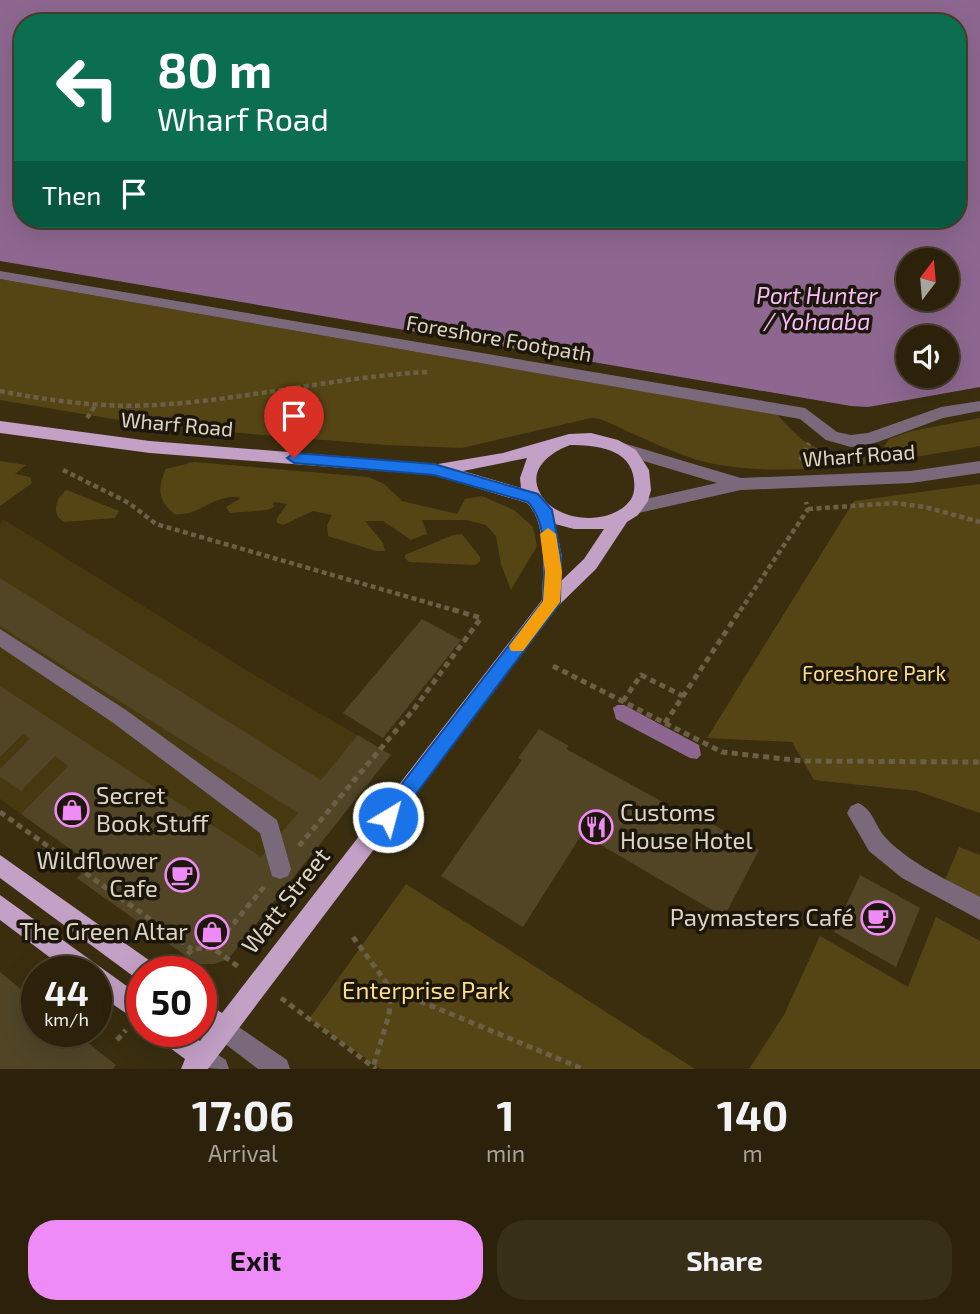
<!DOCTYPE html>
<html lang="en">
<head>
<meta charset="utf-8">
<style>
	:root { --surface:#2c220b; --page:#382f19; --text:#f1f3f6; --muted:#a6a49d; --line:#483f2c; --accent:#ef8bf7 }
	body { margin:0; font-family:"Exo 2",sans-serif; background:var(--page); color:var(--text); height:100vh; display:flex; flex-direction:column; font-size:26px; white-space:nowrap }
	* { box-sizing:border-box; margin:0 }
	p { font-size:23px; color:var(--muted) }
	.icon { flex:none; width:38px; height:38px; fill:none; stroke:currentColor; stroke-width:2; stroke-linecap:round; stroke-linejoin:round }
	.map { position:relative; height:1069px; overflow:hidden }
	.details { display:flex; flex-direction:column; background:var(--surface); flex:1 }
	.details>* { flex:none }
	.top-card { position:absolute; left:14px; top:14px; width:952px; height:214px; border-radius:28px; box-shadow:0 7px 28px #0002,0 0 0 2px var(--line); background:#0b6e4f; color:#fff; overflow:hidden }
	.needle { width:46px; rotate:16deg }
	.controls { position:absolute; left:896px; top:248px; display:grid; gap:14px }
	.controls a { display:grid; place-items:center; width:63px; height:63px; border-radius:50%; background:var(--surface); box-shadow:0 7px 28px #0002,0 0 0 2px var(--line); font-size:35px }
	.speed { position:absolute; left:21px; top:956px; display:flex; gap:14px; font-size:35px; font-weight:700; text-align:center }
	.speed>* { display:grid; place-content:center; width:91px; height:91px; border-radius:50%; background:var(--surface); box-shadow:0 7px 28px #0002,0 0 0 2px var(--line); line-height:1 }
	.speed small { font-size:18px; font-weight:400 }
	.speed .limit { border:10px solid #d22; background:#fff; color:#111 }
	.pin { position:absolute; display:grid; place-items:center; width:60px; height:60px; color:#fff; margin:-72px -30px; border-radius:50% 50% 50% 0; rotate:-45deg; box-shadow:0 0 7px #0007 }
	.pin .icon { rotate:45deg }
	.me { position:absolute; width:77px; margin:-38px; rotate:37deg; stroke-linejoin:round; filter:drop-shadow(0 0 5px #0008) }
	.turn { display:flex; align-items:center; gap:24px; height:147px; padding:0 28px; font-size:32px }
	.turn .icon { width:91px; height:91px; stroke-width:2.5 }
	.turn b { display:block; font-size:49px; line-height:60px }
	.then { display:flex; align-items:center; height:66px; padding:0 28px; background:#0003; gap:14px; font-size:26px }
	.eta { display:flex; justify-content:space-evenly; align-items:center; height:119px; text-align:center }
	.eta b { font-size:42px; font-weight:700; line-height:49px }
	.cta { display:flex; gap:14px; margin-top:auto; padding:14px 28px }
	.cta a { flex:1; height:80px; border-radius:28px; background:var(--accent); color:#111; font-size:28px; font-weight:700; line-height:80px; text-align:center }
	.cta a+a { background:var(--page); color:var(--text) }
	.map>svg:first-child { display:block }
</style>
</head>
<body>
<div class="map">
<svg width="980" height="1069" viewBox="0 0 980 1069">
	<rect width="100%" height="100%" fill="#3a2e0f"/>
	<polygon fill="#46380f" points="3,519 256,676 391,755 228,959 214,964 197,964 77,878 91,863 0,799 0,524"/>
	<g fill="#554515">
		<path d="M 0,279 L 778,415 C 814,458 827,451 879,454 L 889,439 L 912,431 L 980,418 L 980,446 C 897,460 792,480 709,463 C 678,456 631,432 600,419 L 591,418 L 462,448 L 385,445 L 204,430 L 113,419 L 0,400 Z"/>
		<polygon points="0,461 26,465 15,474 30,477 32,483 0,506"/>
		<path d="M 194,462 L 368,477 L 384,484 L 402,501 L 457,514 L 465,499 L 482,496 L 514,510 L 533,527 L 537,546 L 511,590 L 501,564 L 496,536 L 486,525 L 466,520 L 422,520 L 427,534 L 411,540 L 383,521 L 365,521 L 383,543 L 385,551 L 376,551 L 328,536 L 327,525 L 332,515 L 313,511 L 283,525 L 277,523 L 277,518 L 287,504 L 276,502 L 273,503 L 274,507 L 267,510 L 230,513 L 226,507 L 241,498 C 217,492 199,517 174,514 C 158,500 157,488 166,469 Z"/>
		<polygon points="980,484 980,813 917,791 814,780 792,742 707,738 854,501"/>
		<path d="M 67,490 L 119,511 L 115,518 L 64,522 C 51,515 55,498 67,490 Z"/>
		<polygon points="462,534 480,557 480,562 475,565 409,562 405,558 405,555 453,535"/>
		<polygon points="959,847 980,855 980,900 944,882"/>
		<polygon points="406,884 695,1069 381,1069 309,1019"/>
		<polygon points="936,917 980,941 980,1069 749,1069 784,1015 820,936 908,987"/>
	</g>
	<g fill="#8d6790" fill-rule="evenodd">
		<path d="M 0,0 L 980,0 L 980,387 L 868,407 L 851,406 L 0,261 ZM 23,23 L 957,23 L 957,219 L 23,219 ZM 908,261 L 947,261 L 947,299 L 908,299 ZM 908,338 L 947,338 L 947,376 L 908,376 Z"/>
		<polygon points="617,705 624,705 699,745 701,755 697,759 690,758 616,719 613,708"/>
	</g>
	<g fill="#514526">
		<polygon points="0,578 321,780 358,735 391,755 228,959 214,964 197,964 77,878 91,864 21,814 68,766 55,756 21,791 0,777 0,769 30,739 23,734 0,757 0,686 261,857 298,813 0,626"/>
		<polygon points="422,619 461,640 383,738 343,713"/>
		<polygon points="539,729 569,746 566,749 694,819 696,815 759,850 724,917 582,834 523,927 441,876 522,760 518,758"/>
		<polygon points="860,875 920,908 896,967 834,932"/>
		<polygon points="0,972 37,1002 37,1031 73,1031 116,1065 113,1069 0,1069"/>
	</g>
	<g fill="none" stroke-linecap="round" stroke-linejoin="round">
		<g stroke="#6b6045" stroke-width="4.5" stroke-dasharray="5 3.5" stroke-linecap="butt">
			<path d="M 0,391 C 51,401 103,408 155,405 C 246,400 335,377 427,372"/>
			<polyline points="87,418 96,404"/>
			<polyline points="800,460 809,443"/>
			<polyline points="63,470 129,503 156,524 457,611"/>
			<polyline points="808,509 895,503 925,507 980,522"/>
			<polyline points="740,611 808,509 806,502"/>
		</g>
		<g stroke="#6b6045" stroke-width="5" stroke-dasharray="6 4.5" stroke-linecap="butt">
			<polyline points="553,666 722,752 803,761 980,762"/>
			<polyline points="623,701 641,675 683,696"/>
			<polyline points="665,723 741,609"/>
			<polyline points="0,812 192,949"/>
			<polyline points="299,846 414,709 481,618 451,609"/>
			<polyline points="353,937 391,989 389,1015 373,1067"/>
			<polyline points="213,948 264,887"/>
			<polyline points="175,971 192,949 213,948 240,968"/>
			<polyline points="391,989 583,1069"/>
			<polyline points="281,998 376,1069"/>
			<polyline points="117,1040 126,1030"/>
		</g>
		<g fill="#7a697b" fill-rule="evenodd">
			<polygon points="0,271 805,408 837,432 851,435 868,433 941,407 980,401 980,411 943,418 875,443 851,447 826,440 800,419 0,279"/>
			<polygon points="623,443 741,478 911,471 980,461 980,473 911,483 741,490 634,514 628,513 625,508 628,503 717,483 617,453 615,449 617,445"/>
			<polygon points="0,629 126,710 277,820 291,869 288,876 280,879 272,876 260,833 112,722 0,647"/>
			<path d="M 858,803 C 873,809 875,826 885,837 C 910,864 948,880 980,897 L 980,920 L 902,878 L 869,851 L 847,813 L 851,806 Z"/>
			<polygon points="224,1017 287,1060 290,1069 258,1069 216,1037 212,1029 216,1021"/>
			<path d="M 202,1045 L 226,1060 L 229,1069 C 213,1069 197,1069 190,1057 L 193,1048 Z"/>
		</g>
		<g fill="#c3a0c6" fill-rule="evenodd">
			<path d="M 0,421 L 150,441 L 438,464 L 503,453 L 569,434 L 591,433 L 618,440 L 636,450 L 649,470 L 651,490 L 648,501 L 638,515 L 627,522 L 596,569 L 557,607 L 208,1069 L 181,1069 L 185,1059 L 158,1039 L 154,1031 L 186,1031 L 200,1041 L 207,1031 L 201,1027 L 201,1000 L 222,1013 L 542,600 C 543,572 548,524 527,503 L 434,475 L 150,453 L 0,433 ZM 570,445 C 595,445 631,448 634,480 C 635,490 634,498 626,505 C 604,526 554,521 540,493 C 527,469 551,452 570,445 ZM 527,458 L 520,478 L 521,488 L 463,471 ZM 555,524 L 574,529 L 604,529 L 584,559 L 561,581 L 562,557 Z"/>
			<polygon points="0,855 153,963 156,971 142,971 142,981 137,979 0,878"/>
			<polygon points="0,895 142,997 142,1024 96,993 96,971 68,971 0,920"/>
		</g>
	</g>
	<path fill="#1a73e8" stroke="#114b97" stroke-width="2" d="M 294,453 L 434,464 L 538,494 L 552,510 L 561,557 L 560,602 L 557,607 L 394,823 L 388,826 L 381,823 L 378,817 L 381,811 L 543,601 C 544,570 550,526 528,502 L 434,475 L 294,463 L 287,458 Z"/>
	<polygon fill="#f59e0b" points="548,528 556,534 562,572 560,602 523,651 511,651 509,646 543,601 545,572 540,534"/>
	<defs>
		<symbol id="shop-ring" viewBox="-11 -11 22 22"><circle r="9.5" fill="#1c170a" stroke="#ef8bf7" stroke-width="1.5"/><path d="M-5-2.5h2.3a2.7 3.5 0 0 1 5.4 0H5L5.5 6h-11ZM-1.5-2.5h3a1.5 2.3 0 0 0-3 0Z" fill="#ef8bf7"/></symbol>
		<symbol id="restaurant-ring" viewBox="-11 -11 22 22"><circle r="9.5" fill="#1c170a" stroke="#ef8bf7" stroke-width="1.5"/><path d="M-5-6h1v4h1v-4h1v4h1v-4h1v5L-1.5 .5V6h-2V.5L-5-1ZM5-6V6H3V1.5H1.5Q1.5-4 5-6Z" fill="#ef8bf7"/></symbol>
		<symbol id="cafe-ring" viewBox="-11 -11 22 22"><circle r="9.5" fill="#1c170a" stroke="#ef8bf7" stroke-width="1.5"/><path d="M-5.5-4.5H6V0H3Q3 3.5 0 3.5H-2.5Q-5.5 3.5-5.5 0ZM3-3.2v2h1.7v-2ZM-6 4.5H4V6H-6Z" fill="#ef8bf7"/></symbol>
	</defs>
	<g fill-rule="evenodd">
		<use href="#shop-ring" x="53" y="791" width="38" height="38"/>
		<use href="#restaurant-ring" x="577" y="808" width="38" height="38"/>
		<use href="#cafe-ring" x="163" y="856" width="38" height="38"/>
		<use href="#cafe-ring" x="859" y="899" width="38" height="38"/>
		<use href="#shop-ring" x="193" y="913" width="38" height="38"/>
	</g>
	<g text-anchor="middle" stroke-width="7" stroke-linejoin="round" paint-order="stroke">
		<g font-size="21" fill="#dcd5c3" stroke="#1c170a">
			<text transform="translate(499 339) rotate(10)" y="7">Foreshore Footpath</text>
			<text transform="translate(177 425) rotate(5)" y="7">Wharf Road</text>
			<text transform="translate(859 456) rotate(-4)" y="7">Wharf Road</text>
		</g>
		<g font-size="21" fill="#fcdd8a" stroke="#1c170a">
			<text x="874" y="681">Foreshore Park</text>
		</g>
		<g font-size="23" font-style="italic" fill="#f6bbfb" stroke="#1c170a">
			<text x="817" y="304">Port Hunter<tspan x="817" dy="26">/ Yohaaba</tspan></text>
		</g>
		<g font-size="24" fill="#dcd5c3" stroke="#1c170a" text-anchor="end">
			<text x="96" y="804" text-anchor="start">Secret<tspan x="96" dy="28">Book Stuff</tspan></text>
			<text x="620" y="821" text-anchor="start">Customs<tspan x="620" dy="28">House Hotel</tspan></text>
			<text x="158" y="869">Wildflower<tspan x="158" dy="28">Cafe</tspan></text>
			<text x="854" y="926">Paymasters Café</text>
			<text x="188" y="940">The Green Altar</text>
		</g>
		<g font-size="24" fill="#dcd5c3" stroke="#1c170a">
			<text transform="translate(286 901) rotate(-52)" y="8">Watt Street</text>
		</g>
		<g font-size="24" fill="#fcdd8a" stroke="#1c170a">
			<text x="426" y="999">Enterprise Park</text>
		</g>
	</g>
</svg>
<div class="controls">
<a><svg class="needle" viewBox="-14 -14 28 28"><path d="M0-13l5 13h-10z" fill="#e53935"/><path d="M0 13l5-13h-10z" fill="#a6a49d"/></svg></a>
<a><svg class="icon" aria-label="sound" viewBox="0 0 24 24"><path d="M4 9h4l5-4v14l-5-4H4zM17 9q2 3 0 6"/></svg></a>
</div>
<div class="speed"><div>44<small>km/h</small></div><div class="limit">50</div></div>
<div class="pin" style="left:294px;top:458px;background:#d93025"><svg class="icon" aria-label="arrive" viewBox="0 0 24 24"><path d="M6 21V4h12l-3 4 3 4H6"/></svg></div>
<svg class="me" style="left:388px;top:817px" viewBox="-20 -20 40 40"><circle r="17" fill="#1a73e8" stroke="#fff" stroke-width="3"/><path d="M0-11L8 9 0 5-8 9z" fill="#fff"/></svg>
<div class="top-card">
<div class="turn"><svg class="icon" aria-label="left" viewBox="0 0 24 24"><path d="M17 20v-9H6M10 6l-5 5 5 5"/></svg><div><b>80 m</b>Wharf Road</div></div>
<div class="then">Then<svg class="icon" aria-label="arrive" viewBox="0 0 24 24"><path d="M6 21V4h12l-3 4 3 4H6"/></svg></div>
</div>
</div>
<section class="details">
<div class="eta">
<div><b>17:06</b><p>Arrival</p></div>
<div><b>1</b><p>min</p></div>
<div><b>140</b><p>m</p></div>
</div>
<div class="cta"><a>Exit</a><a>Share</a></div>
</section>
</body>
</html>
